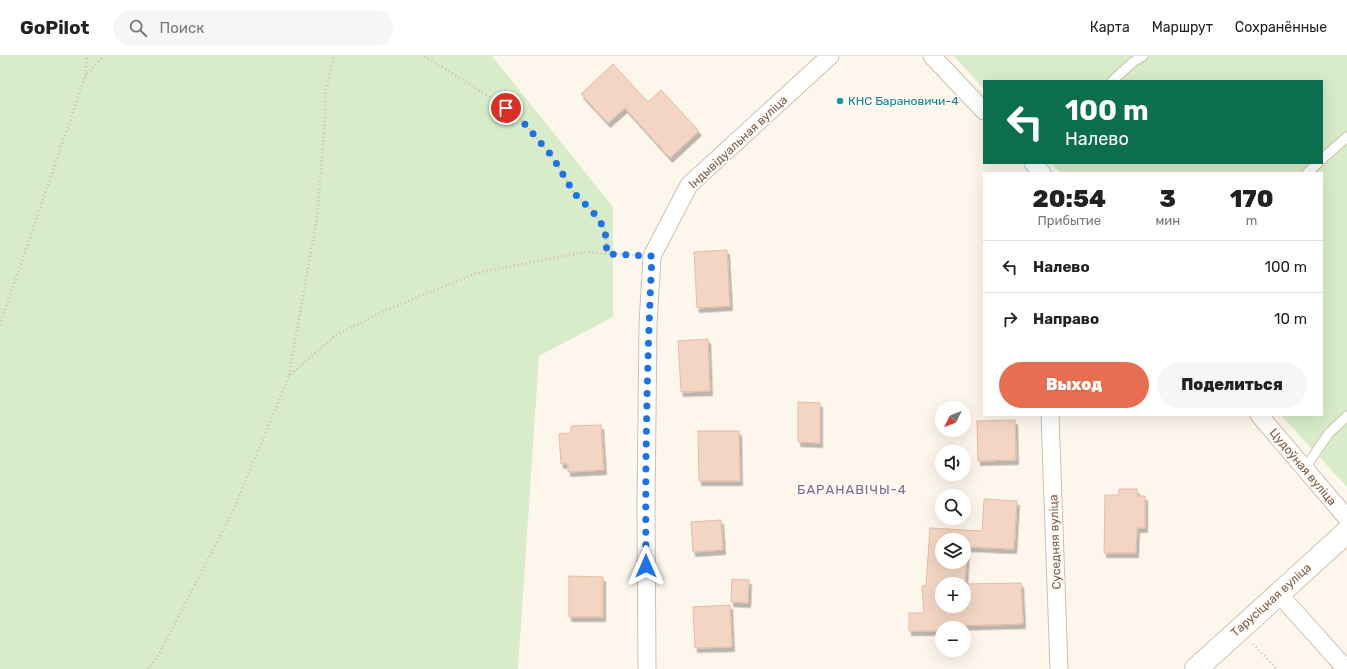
<!DOCTYPE html>
<html lang="ru">
<head>
<meta charset="utf-8">
<style>
	:root { --surface:#fff; --page:#f6f6f6; --text:#222; --muted:#767676; --line:#e0e0e0; --accent:#e76f51 }
	body { margin:0; font-family:Rubik,sans-serif; background:var(--page); color:var(--text); height:100vh; display:flex; flex-direction:column; font-size:15px; white-space:nowrap }
	* { box-sizing:border-box; margin:0 }
	p { font-size:13px; color:var(--muted) }
	.icon { flex:none; width:22px; height:22px; fill:none; stroke:currentColor; stroke-width:2; stroke-linecap:round; stroke-linejoin:round }
	.map { position:relative; flex:1; overflow:hidden }
	.details { position:absolute; left:983px; top:116px; width:340px; height:244px; display:flex; flex-direction:column; background:var(--surface); border-radius:0px; box-shadow:0 4px 16px #0002 }
	.details>* { flex:none }
	.hud { position:absolute; left:983px; top:24px; width:340px; height:84px; border-radius:0px; box-shadow:0 4px 16px #0002; background:#0b6e4f; color:#fff; overflow:hidden }
	.needle { width:26px; rotate:227deg }
	.tools { position:absolute; left:935px; top:345px; display:grid; gap:8px }
	.tools a { display:grid; place-items:center; width:36px; height:36px; border-radius:50%; background:var(--surface); box-shadow:0 4px 16px #0002; font-size:20px }
	.pin { position:absolute; display:grid; place-items:center; width:34px; height:34px; color:#fff; margin:-17px; border:2px solid #fff; border-radius:50%; box-shadow:0 1px 4px #0007 }
	.me { position:absolute; width:44px; margin:-22px; rotate:0deg; stroke-linejoin:round; filter:drop-shadow(0 0 3px #0008) }
	.turn { display:flex; align-items:center; gap:14px; height:84px; padding:0 16px; font-size:18px }
	.turn .icon { width:52px; height:52px; stroke-width:2.5 }
	.turn b { display:block; font-size:28px; line-height:34px }
	.eta { display:flex; justify-content:space-evenly; align-items:center; height:68px; text-align:center }
	.eta b { font-size:24px; font-weight:800; line-height:28px }
	.cta { display:flex; gap:8px; margin-top:auto; padding:8px 16px }
	.cta a { flex:1; height:46px; border-radius:24px; background:var(--accent); color:#fff; font-size:16px; font-weight:800; line-height:46px; text-align:center }
	.cta a+a { background:var(--page); color:var(--text) }
	ul { padding:0; list-style:none }
	li { display:flex; align-items:center; gap:12px; height:52px; padding:0 16px; border-top:1px solid var(--line) }
	li div { flex:1 }
	li b { display:block; font-size:15px }
	li em { font-style:normal }
	header { display:flex; align-items:center; gap:24px; box-sizing:border-box; height:56px; padding:0 20px; background:var(--surface); border-bottom:1px solid var(--line) }
	header strong { font-size:19px }
	nav { display:flex; gap:22px; margin-inline-start:auto; font-size:14px }
	.search { width:280px; height:36px; background:var(--page); display:flex; align-items:center; gap:10px; box-sizing:border-box; padding:0 14px; border-radius:22px; color:var(--muted); font-size:15px }
	.map>svg:first-child { display:block }
</style>
</head>
<body>
<header>
<strong>GoPilot</strong>
<div class="search"><svg class="icon" aria-label="search" viewBox="0 0 24 24"><circle cx="10" cy="10" r="6"/><path d="M15 15l6 6"/></svg>Поиск</div>
<nav><a>Карта</a><a>Маршрут</a><a>Сохранённые</a></nav>
</header>
<div class="map">
<svg width="1347" height="613" viewBox="0 0 1347 613">
	<defs>
		<filter id="shadow"><feDropShadow dx="2.5" dy="4.5" stdDeviation="0" flood-color="#0004"/></filter>
	</defs>
	<rect width="100%" height="100%" fill="#fdf6ec"/>
	<g fill="#d8ecc9">
		<polygon points="0,0 492,0 613,151 613,261 539,300 518,613 0,613"/>
		<polygon points="954,0 1347,0 1347,431 1281,359 1322,359 1322,117 1061,117 1051,107 1322,107 1322,25 984,25 984,33"/>
	</g>
	<g fill="#f3d5c3" stroke="#e6bba3" fill-rule="evenodd" filter="url(#shadow)">
		<polygon points="613,8 648,46 661,34 699,75 670,102 625,52 608,67 581,38"/>
		<polygon points="727,194 730,250 697,252 694,196"/>
		<polygon points="708,283 710,335 681,336 678,285"/>
		<polygon points="798,346 820,347 820,387 798,386"/>
		<polygon points="1015,364 1016,404 978,405 977,365"/>
		<polygon points="601,369 604,414 568,416 568,408 561,408 559,378 571,377 571,370"/>
		<polygon points="698,375 739,375 740,425 699,425"/>
		<polygon points="1119,433 1137,433 1137,440 1145,440 1145,472 1137,472 1136,497 1104,497 1105,439 1119,439"/>
		<path d="M 984,443 L 1017,445 L 1014,493 L 967,491 L 965,528 L 1021,527 L 1023,568 L 946,570 L 946,572 L 942,572 L 942,575 L 909,575 L 909,557 L 924,557 L 922,530 L 926,529 L 930,472 L 982,475 ZM 942,484 L 964,484 L 964,506 L 942,506 ZM 942,528 L 964,528 L 964,550 L 942,550 Z"/>
		<polygon points="721,464 723,494 693,496 691,466"/>
		<polygon points="569,520 603,521 603,561 569,561"/>
		<polygon points="732,523 749,524 748,547 731,546"/>
		<polygon points="730,549 732,591 695,592 693,551"/>
	</g>
	<g fill="none" stroke-linecap="round" stroke-linejoin="round">
		<defs>
			<g id="lane">
				<polyline points="1112,25 1133,6 1143,0"/>
				<polyline points="1322,103 1347,81"/>
				<polyline points="1307,117 1318,107"/>
				<polyline points="1305,412 1329,377 1347,360"/>
			</g>
			<g id="street">
				<polyline points="932,0 984,55"/>
				<polyline points="1033,107 1042,117"/>
				<polyline points="1050,359 1059,613"/>
				<polyline points="1259,359 1347,462"/>
				<polyline points="1278,537 1346,613"/>
				<polyline points="647,613 646,451 648,268 652,200 689,129 830,0"/>
			</g>
			<polyline id="secondary" points="1196,613 1347,476"/>
		</defs>
		<use href="#lane" stroke="#d1beb0" stroke-width="11"/>
		<use href="#street" stroke="#d1beb0" stroke-width="19"/>
		<use href="#secondary" stroke="#d6c0b0" stroke-width="24"/>
		<g stroke="#d9b8a5" stroke-width="2.5" stroke-dasharray="1 3" stroke-linecap="butt">
			<polyline points="425,0 428,3 463,24 517,59 552,100 574,137 593,155 605,173 607,198"/>
			<polyline points="85,21 103,0"/>
			<polyline points="0,269 85,21 87,0"/>
			<polyline points="289,319 317,162 325,62 325,38 334,0"/>
			<polyline points="1253,588 1277,613"/>
			<polyline points="148,613 158,600 233,455 289,320 336,279 386,254 477,217 584,196 634,199"/>
		</g>
		<use href="#lane" stroke="#fff" stroke-width="9"/>
		<use href="#street" stroke="#fff" stroke-width="17"/>
		<use href="#secondary" stroke="#fff" stroke-width="22"/>
	</g>
	<g fill="none" stroke-linecap="round" stroke-linejoin="round">
		<path stroke="#1a73e8" stroke-width="7" stroke-dasharray="0 12.6" d="M 506,52 L 517,59 L 552,100 L 574,137 L 593,156 L 605,173 L 607,198 L 652,200 C 647,303 645,407 646,510"/>
	</g>
	<circle fill="#0f9aa8" stroke="#fffaf3" stroke-width="1.5" cx="840" cy="45" r="4"/>
	<g text-anchor="middle" stroke-width="3.5" stroke-linejoin="round" paint-order="stroke">
		<g font-size="12" fill="#0d838f" stroke="#fffaf3" text-anchor="start">
			<text x="848" y="49">КНС Барановичи-4</text>
		</g>
		<g font-size="12" fill="#7a5c4d" stroke="#fffaf3">
			<text transform="translate(738 86) rotate(-43)" y="4">Індывідуальная вуліца</text>
			<text transform="translate(1303 411) rotate(50)" y="4">Цудоўная вуліца</text>
			<text transform="translate(1055 486) rotate(-92)" y="4">Суседняя вуліца</text>
			<text transform="translate(1271 544) rotate(-42)" y="4">Тарусіцкая вуліца</text>
		</g>
		<g font-size="13" letter-spacing="1" fill="#846695" stroke="#fffaf3">
			<text x="852" y="438">БАРАНАВІЧЫ-4</text>
		</g>
	</g>
</svg>
<div class="tools">
<a><svg class="needle" viewBox="-14 -14 28 28"><path d="M0-13l5 13h-10z" fill="#e53935"/><path d="M0 13l5-13h-10z" fill="#767676"/></svg></a>
<a><svg class="icon" aria-label="sound" viewBox="0 0 24 24"><path d="M4 9h4l5-4v14l-5-4H4zM17 9q2 3 0 6"/></svg></a>
<a><svg class="icon" aria-label="search" viewBox="0 0 24 24"><circle cx="10" cy="10" r="6"/><path d="M15 15l6 6"/></svg></a>
<a><svg class="icon" aria-label="layers" viewBox="0 0 24 24"><path d="M12 4l9 5-9 5-9-5zM3 14l9 5 9-5"/></svg></a>
<a>+</a>
<a>−</a>
</div>
<div class="pin" style="left:506px;top:52px;background:#d93025"><svg class="icon" aria-label="arrive" viewBox="0 0 24 24"><path d="M6 21V4h12l-3 4 3 4H6"/></svg></div>
<svg class="me" style="left:646px;top:510px" viewBox="-20 -20 40 40"><path d="M0-17L14 15 0 8-14 15z" fill="#1a73e8" stroke="#fff" stroke-width="4"/></svg>
<div class="hud">
<div class="turn"><svg class="icon" aria-label="left" viewBox="0 0 24 24"><path d="M17 20v-9H6M10 6l-5 5 5 5"/></svg><div><b>100 m</b>Налево</div></div>
</div>
<section class="details">
<div class="eta">
<div><b>20:54</b><p>Прибытие</p></div>
<div><b>3</b><p>мин</p></div>
<div><b>170</b><p>m</p></div>
</div>
<ul>
<li><svg class="icon" aria-label="left" viewBox="0 0 24 24"><path d="M17 20v-9H6M10 6l-5 5 5 5"/></svg><div><b>Налево</b></div><em>100 m</em></li>
<li><svg class="icon" aria-label="right" viewBox="0 0 24 24"><path d="M7 20v-9h11M14 6l5 5-5 5"/></svg><div><b>Направо</b></div><em>10 m</em></li>
</ul>
<div class="cta"><a>Выход</a><a>Поделиться</a></div>
</section>
</div>
</body>
</html>
